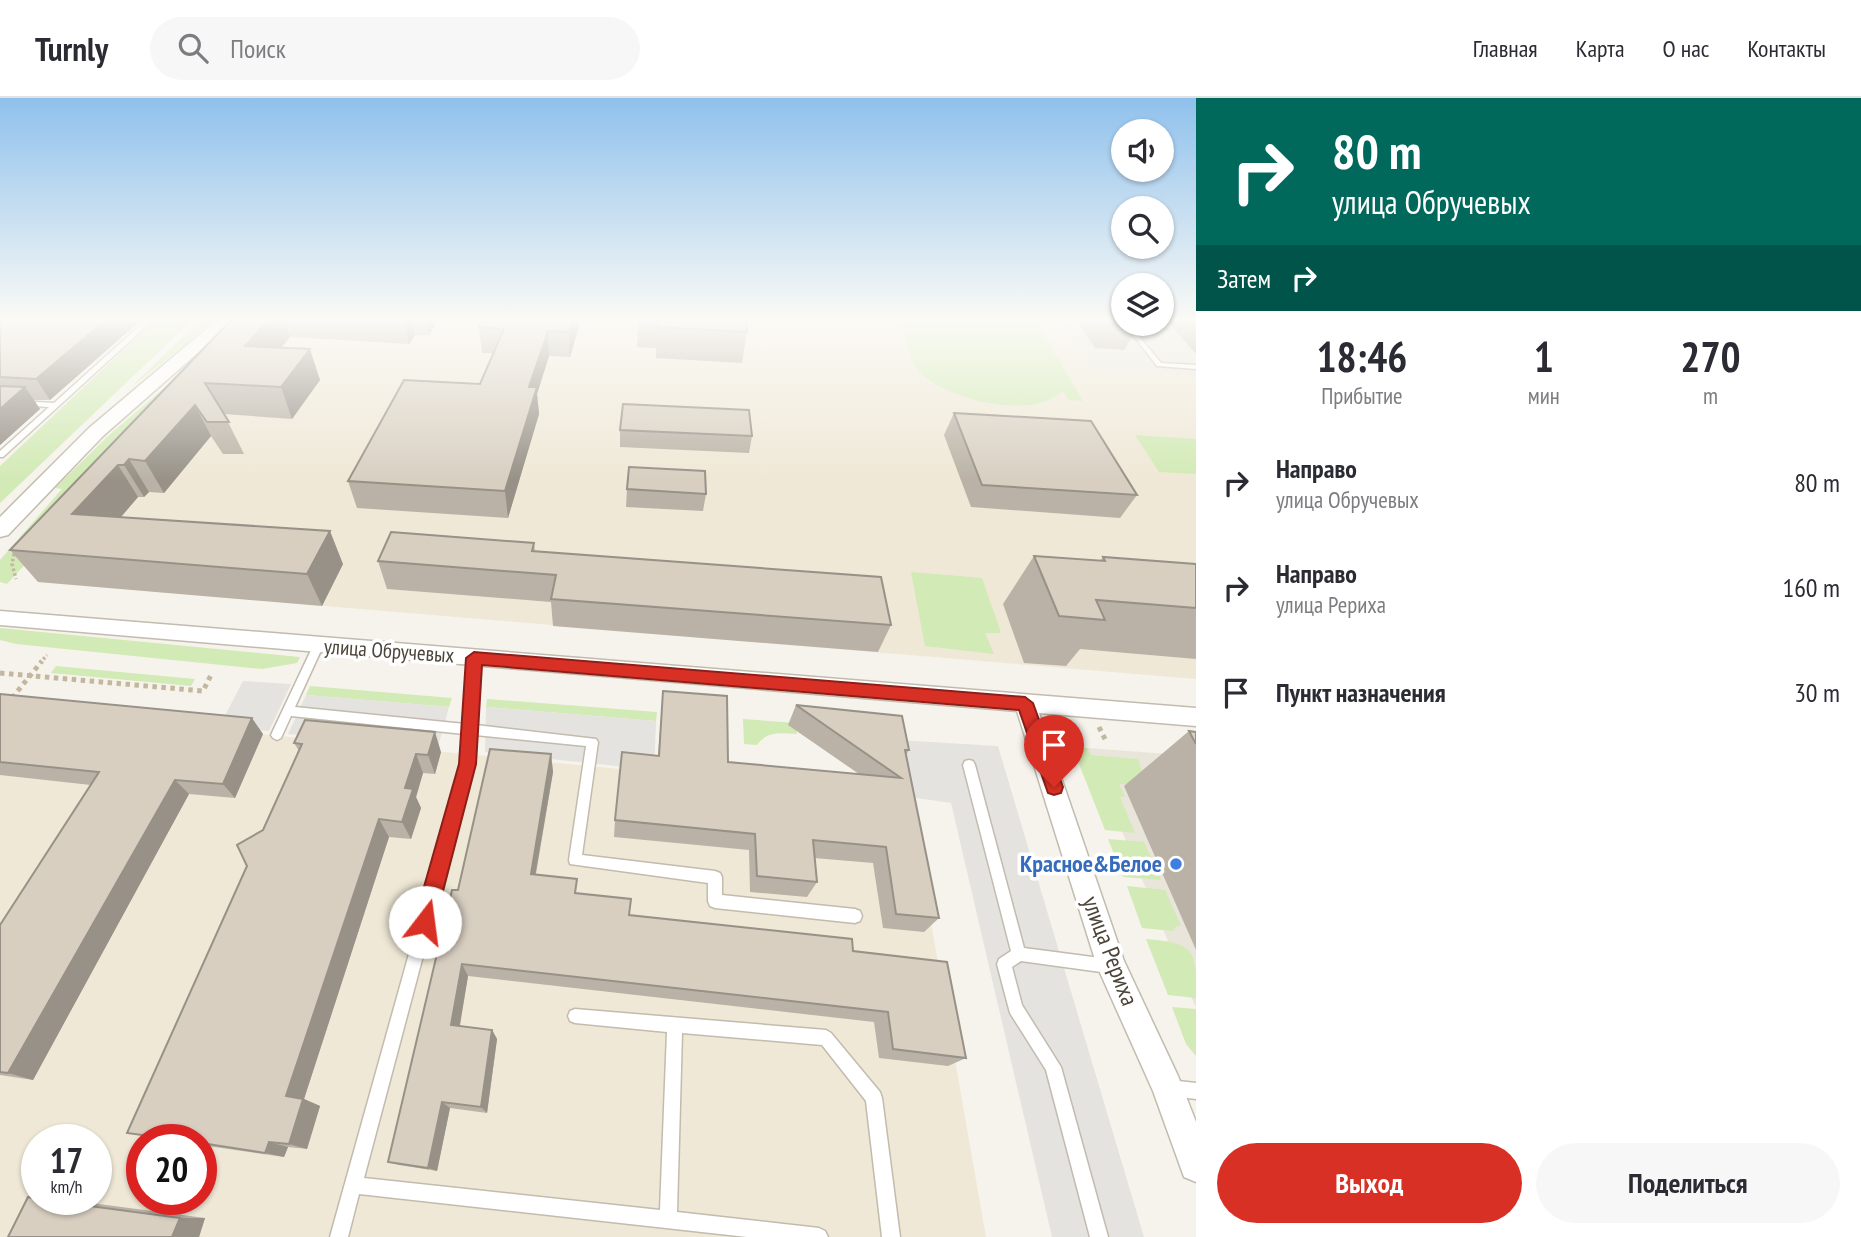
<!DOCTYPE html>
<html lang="ru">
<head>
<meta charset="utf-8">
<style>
	:root { --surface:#fff; --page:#f7f7f7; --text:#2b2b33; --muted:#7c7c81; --line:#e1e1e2; --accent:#d93025 }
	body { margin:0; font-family:"PT Sans Narrow",sans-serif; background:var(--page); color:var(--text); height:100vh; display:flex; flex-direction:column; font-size:26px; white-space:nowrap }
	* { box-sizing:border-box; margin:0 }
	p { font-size:23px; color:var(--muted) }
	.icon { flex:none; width:38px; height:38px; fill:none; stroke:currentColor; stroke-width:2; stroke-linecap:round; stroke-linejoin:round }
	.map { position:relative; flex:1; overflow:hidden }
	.drawer { display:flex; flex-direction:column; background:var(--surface); width:665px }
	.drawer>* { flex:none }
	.hud { background:#00695c; color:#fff; overflow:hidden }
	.controls { position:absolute; left:1111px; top:21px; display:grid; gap:14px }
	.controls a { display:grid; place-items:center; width:63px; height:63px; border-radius:50%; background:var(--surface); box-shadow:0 2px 5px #0004; font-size:35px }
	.speed { position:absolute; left:21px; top:1026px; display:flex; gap:14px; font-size:35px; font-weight:700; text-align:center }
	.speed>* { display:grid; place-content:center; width:91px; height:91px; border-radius:50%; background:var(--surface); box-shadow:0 2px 5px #0004; line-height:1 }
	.speed small { font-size:18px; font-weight:400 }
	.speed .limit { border:10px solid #d22; background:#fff; color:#111 }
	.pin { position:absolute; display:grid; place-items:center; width:60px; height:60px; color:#fff; margin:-72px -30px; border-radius:50% 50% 50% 0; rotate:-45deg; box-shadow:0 0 7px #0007 }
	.pin .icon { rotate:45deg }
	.me { position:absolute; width:77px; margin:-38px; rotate:15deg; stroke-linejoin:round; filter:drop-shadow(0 0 5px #0008) }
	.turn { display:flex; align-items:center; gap:24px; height:147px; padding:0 21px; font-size:32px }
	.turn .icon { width:91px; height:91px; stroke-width:2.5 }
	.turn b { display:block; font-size:49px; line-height:60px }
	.then { display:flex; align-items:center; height:66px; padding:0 21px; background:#0003; gap:14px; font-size:26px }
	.eta { display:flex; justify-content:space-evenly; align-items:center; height:119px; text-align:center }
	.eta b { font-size:42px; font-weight:800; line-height:49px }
	.cta { display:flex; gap:14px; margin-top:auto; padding:14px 21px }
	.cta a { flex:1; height:80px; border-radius:42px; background:var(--accent); color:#fff; font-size:28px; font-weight:800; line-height:80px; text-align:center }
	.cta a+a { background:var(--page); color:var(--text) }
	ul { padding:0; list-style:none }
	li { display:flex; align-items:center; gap:21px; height:105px; padding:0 21px }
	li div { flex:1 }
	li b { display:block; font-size:26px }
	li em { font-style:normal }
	header { display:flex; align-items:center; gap:42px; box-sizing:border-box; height:98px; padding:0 35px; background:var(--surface); border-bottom:2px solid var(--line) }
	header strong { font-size:33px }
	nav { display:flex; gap:38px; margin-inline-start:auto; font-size:24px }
	.search { width:490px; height:63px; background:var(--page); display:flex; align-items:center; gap:18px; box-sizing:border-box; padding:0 24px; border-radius:38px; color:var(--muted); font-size:26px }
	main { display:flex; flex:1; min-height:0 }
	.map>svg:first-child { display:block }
</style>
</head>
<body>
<header>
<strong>Turnly</strong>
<div class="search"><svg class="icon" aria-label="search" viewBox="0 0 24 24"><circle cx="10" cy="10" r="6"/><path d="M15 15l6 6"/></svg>Поиск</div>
<nav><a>Главная</a><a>Карта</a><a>О нас</a><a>Контакты</a></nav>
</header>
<main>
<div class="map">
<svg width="1196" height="1139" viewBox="0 0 1196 1139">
	<rect width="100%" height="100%" fill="#f6f3ec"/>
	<g fill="#eae5da">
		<polygon points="1060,222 1162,226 1162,222 1196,222 1196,278 1092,272"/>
		<polygon points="1087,650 1196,658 1196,910"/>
	</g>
	<g fill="#efe8d6" fill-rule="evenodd">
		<polygon points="269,222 1060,222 1092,272 1196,278 1196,581 38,484"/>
		<path d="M 0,611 L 909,699 L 986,1139 L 0,1139 ZM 37,1041 L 96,1041 L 96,1101 L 37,1101 ZM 142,1041 L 201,1041 L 201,1101 L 142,1101 Z"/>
	</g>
	<g fill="#d2eab5">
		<polygon points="155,222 192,222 0,405 0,368"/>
		<polygon points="200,222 212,222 187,246 130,290"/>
		<polygon points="249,222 7,486 0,484 0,462 62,391 55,390 108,338 234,230"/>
		<path d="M 900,222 L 1035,222 L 1083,303 L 1068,302 L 1063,293 C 1033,322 950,303 922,276 C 909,263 905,239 900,222 Z"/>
		<polygon points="1135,337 1196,341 1196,376 1159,374"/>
		<polygon points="911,474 982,480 1001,535 985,535 994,556 925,548"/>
		<polygon points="0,530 300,559 297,565 262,571 16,546 0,542"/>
		<polygon points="56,568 195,581 191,588 51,575"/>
		<polygon points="310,588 452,600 449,609 306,597"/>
		<polygon points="487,601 657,614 656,623 486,609"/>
		<path d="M 743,621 L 796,625 L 797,636 C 780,635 767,633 757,647 L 744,646 Z"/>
		<polygon points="1072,648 1087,650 1091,657 1138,661 1146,687 1119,686 1125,698 1120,699 1135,735 1105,732"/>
		<polygon points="1108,741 1144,744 1161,782 1123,779"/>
		<polygon points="1127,788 1165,792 1181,828 1176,828 1173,833 1142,830"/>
		<path d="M 1146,841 C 1196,845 1196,852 1196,900 L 1168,897 Z"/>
		<polygon points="1172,909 1196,911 1196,958 1186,946"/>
	</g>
	<g fill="#e5e3e0">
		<polygon points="243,583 291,586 269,633 219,629"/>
		<polygon points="306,597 449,609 438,649 288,636"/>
		<polygon points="486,609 656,623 654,672 485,654"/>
		<polygon points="898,642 998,648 1144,1139 1052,1139 951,705 909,699"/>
	</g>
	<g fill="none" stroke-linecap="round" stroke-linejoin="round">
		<defs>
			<g id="service">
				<polygon points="146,222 153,222 3,359 0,359 0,353 49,309 0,306 0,302 54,305"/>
				<polygon points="1124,225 1129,226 1161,265 1196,267 1196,271 1157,268"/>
				<polygon points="318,544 323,548 295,609 465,626 469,560 474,556 479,560 476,627 596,641 598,644 582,757 715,773 720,775 722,779 722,797 855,811 860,813 862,818 860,823 855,825 715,810 710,808 708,803 708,785 570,766 569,762 586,648 475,637 474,666 364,1080 660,1112 667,934 575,925 570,923 568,918 570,913 575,911 826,932 831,935 880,994 882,1000 900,1139 882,1139 866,1003 822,947 682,935 677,1114 819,1130 825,1133 828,1139 747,1139 359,1096 348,1139 330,1139 462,666 464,636 291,618 281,640 277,642 273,640 271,637 313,548"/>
				<polygon points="969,662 973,663 975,667 1024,850 1108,861 1113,863 1115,868 1113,873 1108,875 1021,863 1012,869 1022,907 1061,969 1108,1139 1090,1139 1046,972 1010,915 997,866 999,861 1011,853 963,667 965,663"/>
				<polygon points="1170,982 1196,985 1196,1001 1170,998 1164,996 1162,990 1164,984"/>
			</g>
			<polygon id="minor" points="0,513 1196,610 1196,628 1039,615 1124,863 1178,978 1196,1024 1196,1084 1184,1079 1153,993 1097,868 1017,613 0,527"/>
			<polygon id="tertiary" points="217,222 235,222 103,338 8,437 0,439 0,419 89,330"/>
		</defs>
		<use href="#service" stroke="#c2bbae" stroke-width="3"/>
		<use href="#minor" stroke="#c2bbae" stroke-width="3"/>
		<use href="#tertiary" stroke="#c2bbae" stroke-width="3"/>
		<g stroke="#c4b79f" stroke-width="2.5" stroke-dasharray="2.5 2.5" stroke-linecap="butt">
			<polyline points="175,223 183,236"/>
			<polyline points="1145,228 1178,232"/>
		</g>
		<g stroke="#c4b79f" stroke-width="3.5" stroke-dasharray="2.5 2.5" stroke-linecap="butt">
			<polyline points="15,451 12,466 16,481"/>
			<polyline points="40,565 47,557"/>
		</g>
		<g stroke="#c4b79f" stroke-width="5" stroke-dasharray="4.5 4.5" stroke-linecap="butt">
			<polyline points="0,575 203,593 212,575"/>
			<polyline points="12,600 42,563"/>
			<polyline points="1099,629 1106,643"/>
		</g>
		<use href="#service" fill="#fff" fill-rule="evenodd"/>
		<use href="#minor" fill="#fff" fill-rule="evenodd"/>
		<use href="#tertiary" fill="#fff" fill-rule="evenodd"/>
	</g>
	<g fill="#bab2a6">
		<polygon points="0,222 141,222 50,302 34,302 40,311 0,347"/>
		<polygon points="231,222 438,222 429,237 415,237 409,246 290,239 281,250 320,282 292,321 224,316 244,356 223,356 211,338 164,395 149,394 144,399 138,399 121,419 343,466 322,508 38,484 10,452"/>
		<polygon points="638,222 746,222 747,234 742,265 656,260 656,250 637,249"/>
		<polygon points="1076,222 1124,222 1124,226 1140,226 1124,252 1095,250"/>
		<polygon points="1166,222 1196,222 1196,256"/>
		<polygon points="579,228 570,259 549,258 537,296 539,316 508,420 357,410 348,383 480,286 493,255 482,255 479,229"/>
		<polygon points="954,315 1137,397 1120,420 971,409 944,337"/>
		<polygon points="620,332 752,338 749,355 620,349"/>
		<polygon points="627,391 706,396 703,413 626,409"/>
		<polygon points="534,445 535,453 891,527 878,554 553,528 551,504 387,491 378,463"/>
		<polygon points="1034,458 1100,463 1103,459 1196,466 1196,561 1080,551 1066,568 1024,565 1003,506"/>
		<polygon points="663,593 728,664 859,676 788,627 796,607 909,652 906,657 939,820 924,834 883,830 873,765 814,760 817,784 807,799 750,794 749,752 614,739 615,722 658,658"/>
		<polygon points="0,596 263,636 235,700 189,696 33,982 0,977 0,827 91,687 0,677"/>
		<polygon points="1189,633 1196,634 1196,852 1124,688"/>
		<polygon points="294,645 441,654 435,676 423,675 416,699 421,710 411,741 389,739 304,1001 320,1008 307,1051 288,1049 284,1059 201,1047 201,1041 163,1041 127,1035 299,653"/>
		<polygon points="551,656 553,674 536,776 578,796 629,817 853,853 966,960 948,968 879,960 874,924 468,878 460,928 492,932 497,941 487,1015 450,1010 437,1073 399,1067 388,1064 458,792"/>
		<polygon points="28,1099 37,1100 37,1101 61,1101 205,1120 199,1139 8,1139"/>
	</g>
	<g fill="#979187">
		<polygon points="106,222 141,222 50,302 36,281"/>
		<polygon points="268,222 284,222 290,239 258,278 245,248"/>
		<polygon points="404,222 412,222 415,237 409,246"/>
		<polygon points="426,222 438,222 429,237"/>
		<polygon points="573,222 579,222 579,228 570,259 569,234"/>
		<polygon points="548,233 549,258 537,296 539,316 508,420 505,393 529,289"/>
		<polygon points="310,251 320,282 292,321 281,289"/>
		<polygon points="25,289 40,311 0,347 0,311"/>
		<polygon points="195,307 211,338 164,395 145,363"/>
		<polygon points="129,361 149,394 144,399 124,367"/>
		<polygon points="118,367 138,399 96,448 72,416"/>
		<polygon points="330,433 343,466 322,508 307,476"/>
		<polygon points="252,620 263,636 235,700 223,686"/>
		<polygon points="435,634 441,654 435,676 428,657"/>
		<polygon points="416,656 423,675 416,699 421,710 411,741 402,724 405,690"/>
		<polygon points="551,656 553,674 533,790 531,776"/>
		<polygon points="175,682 189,696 33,982 8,975"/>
		<polygon points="379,721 389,739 304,1001 320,1008 307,1051 289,1046 286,998"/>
		<polygon points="462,866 468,878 458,937 451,927"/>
		<polygon points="492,932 497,941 487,1015 481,1009"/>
		<polygon points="442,1004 450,1010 437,1073 428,1070"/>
		<polygon points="269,1044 288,1049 284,1059 265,1055"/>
		<polygon points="180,1120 205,1120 199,1139 172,1139"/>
	</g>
	<g fill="#d8cfc1" stroke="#979187" stroke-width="2">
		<polygon points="0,222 106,222 36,281 0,279"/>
		<polygon points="231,222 268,222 245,248 310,251 281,289 205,285 229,324 207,324 195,307 145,363 129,361 124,367 118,367 72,416 330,433 307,476 10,452"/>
		<polygon points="482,222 573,222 569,234 548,233 529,289 537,289 505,393 348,383 404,282 480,286 504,231 479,229"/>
		<polygon points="659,222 746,222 747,234 658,229"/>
		<polygon points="0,288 25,289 0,311"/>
		<polygon points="623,306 749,312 752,338 620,332"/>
		<polygon points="954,315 1091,323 1137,397 982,387"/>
		<polygon points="629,369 705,373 706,396 627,391"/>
		<polygon points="391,434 534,445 532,453 881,479 891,527 551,501 556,477 378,463"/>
		<polygon points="1034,458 1105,463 1103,459 1196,466 1196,510 1096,502 1105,522 1059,518"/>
		<polygon points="663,593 727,598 728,664 901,680 796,607 902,618 909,652 905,652 939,820 896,816 886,749 813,742 817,784 757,778 755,736 615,722 622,654 659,658"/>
		<polygon points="0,596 252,620 223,686 175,682 8,975 0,974 0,827 99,674 0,664"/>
		<polygon points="305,622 435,634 428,657 416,656 405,690 413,691 402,724 379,721 286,998 303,1001 289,1046 269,1044 265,1055 201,1045 201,1041 172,1041 127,1035 247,768 237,747 263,732 302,646 294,645"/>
		<polygon points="1189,633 1196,634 1196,646"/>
		<polygon points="490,651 551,656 531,776 577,781 575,795 631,801 629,817 852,841 853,853 947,864 966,960 893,951 888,914 462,866 451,927 492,932 481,1009 442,1004 428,1070 388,1064 452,792 458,792"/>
		<polygon points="28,1099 37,1101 180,1120 172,1139 8,1139"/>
	</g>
	<linearGradient id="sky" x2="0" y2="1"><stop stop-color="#8fc1ec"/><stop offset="0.58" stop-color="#fbfaf6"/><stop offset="1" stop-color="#fbfaf6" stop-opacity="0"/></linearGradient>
	<rect width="1196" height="382" fill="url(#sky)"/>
	<polygon fill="#d93025" stroke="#8d1f18" stroke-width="2" points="474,554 1025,599 1033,605 1063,689 1061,695 1054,697 1048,695 1019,612 482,567 476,666 435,824 432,831 425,834 417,831 414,824 459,666 466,560"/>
	<circle fill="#3f7fe0" stroke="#fff" stroke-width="2.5" cx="1176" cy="766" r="7"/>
	<g text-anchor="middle" stroke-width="7" stroke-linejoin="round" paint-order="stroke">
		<g font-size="21" fill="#4b4439" stroke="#fff">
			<text transform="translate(389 553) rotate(4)" y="7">улица Обручевых</text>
		</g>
		<g font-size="24" font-weight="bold" fill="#366cbe" stroke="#fff" text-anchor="end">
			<text x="1162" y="774">Красное&amp;Белое</text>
		</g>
		<g font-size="24" fill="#4b4439" stroke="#fff">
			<text transform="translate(1110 853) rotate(69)" y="8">улица Рериха</text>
		</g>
	</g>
</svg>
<div class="controls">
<a><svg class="icon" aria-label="sound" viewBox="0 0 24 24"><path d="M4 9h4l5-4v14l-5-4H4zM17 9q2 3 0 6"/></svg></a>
<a><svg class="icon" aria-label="search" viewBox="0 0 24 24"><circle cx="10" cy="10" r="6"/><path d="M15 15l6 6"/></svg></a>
<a><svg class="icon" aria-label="layers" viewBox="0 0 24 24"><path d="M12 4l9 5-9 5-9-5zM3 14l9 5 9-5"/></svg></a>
</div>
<div class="speed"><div>17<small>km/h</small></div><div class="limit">20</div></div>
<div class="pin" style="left:1054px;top:689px;background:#d93025"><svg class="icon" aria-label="arrive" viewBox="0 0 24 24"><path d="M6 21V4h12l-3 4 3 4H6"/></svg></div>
<svg class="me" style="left:425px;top:824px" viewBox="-20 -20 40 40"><circle r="19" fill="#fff"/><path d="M0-13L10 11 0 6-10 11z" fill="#d93025"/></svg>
</div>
<section class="drawer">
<div class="hud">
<div class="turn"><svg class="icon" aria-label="right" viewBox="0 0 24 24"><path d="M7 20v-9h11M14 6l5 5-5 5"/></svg><div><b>80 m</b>улица Обручевых</div></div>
<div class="then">Затем<svg class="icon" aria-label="right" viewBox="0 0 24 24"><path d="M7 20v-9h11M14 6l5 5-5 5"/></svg></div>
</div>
<div class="eta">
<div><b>18:46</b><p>Прибытие</p></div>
<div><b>1</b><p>мин</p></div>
<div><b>270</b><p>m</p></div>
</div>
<ul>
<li><svg class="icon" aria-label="right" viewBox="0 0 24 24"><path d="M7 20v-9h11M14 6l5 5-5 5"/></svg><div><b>Направо</b><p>улица Обручевых</p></div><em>80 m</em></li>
<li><svg class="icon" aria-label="right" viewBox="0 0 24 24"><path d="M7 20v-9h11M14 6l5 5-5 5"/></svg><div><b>Направо</b><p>улица Рериха</p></div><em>160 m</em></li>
<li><svg class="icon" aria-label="arrive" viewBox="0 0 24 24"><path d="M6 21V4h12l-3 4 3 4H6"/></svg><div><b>Пункт назначения</b></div><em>30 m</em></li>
</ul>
<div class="cta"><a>Выход</a><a>Поделиться</a></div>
</section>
</main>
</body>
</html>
